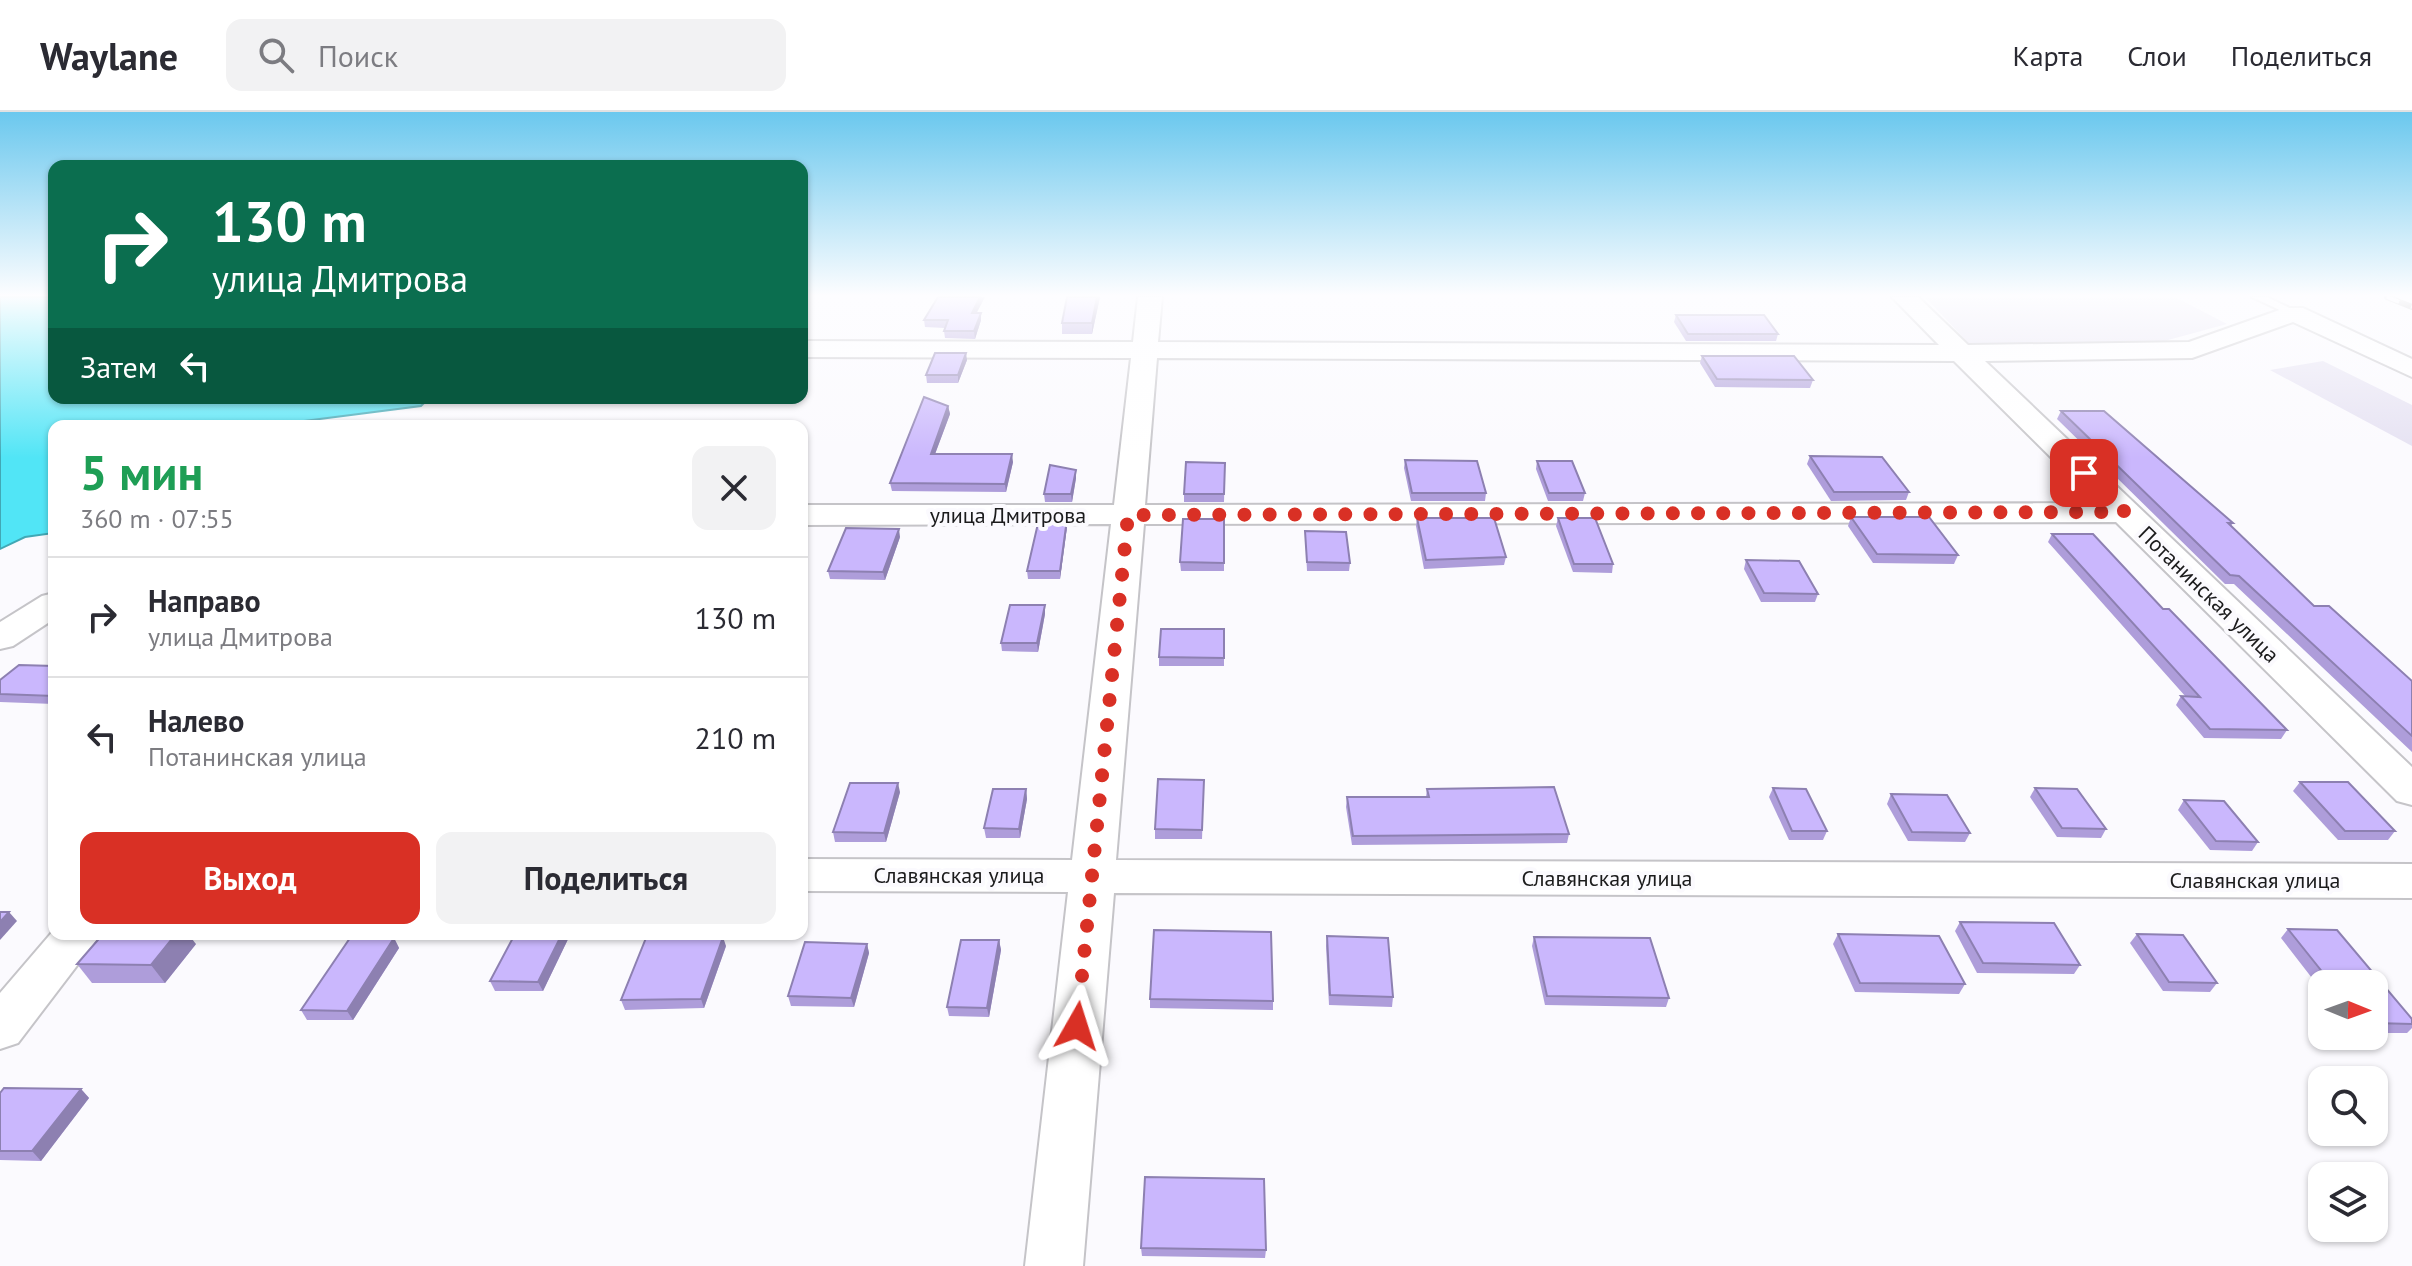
<!DOCTYPE html>
<html lang="ru">
<head>
<meta charset="utf-8">
<style>
	:root { --surface:#fff; --page:#f2f2f3; --text:#2b2b33; --muted:#7c7c81; --line:#e1e1e2; --accent:#d93025 }
	body { margin:0; font-family:"PT Sans",sans-serif; background:var(--page); color:var(--text); height:100vh; display:flex; flex-direction:column; font-size:30px; white-space:nowrap }
	* { box-sizing:border-box; margin:0 }
	p { font-size:26px; color:var(--muted) }
	.icon { flex:none; width:44px; height:44px; fill:none; stroke:currentColor; stroke-width:2; stroke-linecap:round; stroke-linejoin:round }
	.map { position:relative; flex:1; overflow:hidden }
	.side { position:absolute; left:48px; top:308px; width:760px; height:520px; display:flex; flex-direction:column; background:var(--surface); border-radius:16px; box-shadow:0 2px 6px #0004 }
	.side>* { flex:none }
	.top-card { position:absolute; left:48px; top:48px; width:760px; height:244px; border-radius:16px; box-shadow:0 2px 6px #0004; background:#0b6e4f; color:#fff; overflow:hidden }
	.needle { width:52px; rotate:91deg }
	.fabs { position:absolute; left:2308px; top:858px; display:grid; gap:16px }
	.fabs a { display:grid; place-items:center; width:80px; height:80px; border-radius:16px; background:var(--surface); box-shadow:0 2px 6px #0004; font-size:40px }
	.pin { position:absolute; display:grid; place-items:center; width:68px; height:68px; color:#fff; margin:-34px; border-radius:16px; box-shadow:0 4px 12px #0006 }
	.me { position:absolute; width:88px; margin:-44px; rotate:6deg; stroke-linejoin:round; filter:drop-shadow(0 0 6px #0008) }
	.turn { display:flex; align-items:center; gap:28px; height:168px; padding:0 32px; font-size:36px }
	.turn .icon { width:104px; height:104px; stroke-width:2.5 }
	.turn b { display:block; font-size:56px; line-height:68px }
	.then { display:flex; align-items:center; height:76px; padding:0 32px; background:#0003; gap:16px; font-size:30px }
	.round { display:grid; place-items:center; flex:none; width:84px; height:84px; border-radius:16px; background:var(--page) }
	.headline { display:flex; align-items:center; justify-content:space-between; height:136px; padding:0 32px }
	h1 { font-size:48px; font-weight:700; line-height:60px; color:#1e9e55 }
	.button { display:flex; gap:16px; margin-top:auto; padding:16px 32px }
	.button a { flex:1; height:92px; border-radius:16px; background:var(--accent); color:#fff; font-size:32px; font-weight:700; line-height:92px; text-align:center }
	.button a+a { background:var(--page); color:var(--text) }
	ul { padding:0; list-style:none }
	li { display:flex; align-items:center; gap:24px; height:120px; padding:0 32px; border-top:2px solid var(--line) }
	li div { flex:1 }
	li b { display:block; font-size:30px }
	li em { font-style:normal }
	header { display:flex; align-items:center; gap:48px; box-sizing:border-box; height:112px; padding:0 40px; background:var(--surface); border-bottom:2px solid var(--line) }
	header strong { font-size:38px }
	nav { display:flex; gap:44px; margin-inline-start:auto; font-size:28px }
	.search { width:560px; height:72px; background:var(--page); display:flex; align-items:center; gap:20px; box-sizing:border-box; padding:0 28px; border-radius:16px; color:var(--muted); font-size:30px }
	.map>svg:first-child { display:block }
</style>
</head>
<body>
<header>
<strong>Waylane</strong>
<div class="search"><svg class="icon" aria-label="search" viewBox="0 0 24 24"><circle cx="10" cy="10" r="6"/><path d="M15 15l6 6"/></svg>Поиск</div>
<nav><a>Карта</a><a>Слои</a><a>Поделиться</a></nav>
</header>
<div class="map">
<svg width="2412" height="1154" viewBox="0 0 2412 1154">
	<rect width="100%" height="100%" fill="#fbfafe"/>
	<g fill="#e5e1f2">
		<polygon points="1925,185 2175,185 2227,212 2146,234 1973,236"/>
		<polygon points="2323,249 2412,293 2412,334 2270,258"/>
	</g>
	<polygon fill="#51e5f6" stroke="#41a8b5" stroke-width="2" points="0,185 54,185 54,286 429,286 421,294 265,314 54,314 54,421 25,425 0,437"/>
	<g fill="none" stroke-linecap="round" stroke-linejoin="round">
		<defs>
			<polygon id="lane" points="2252,185 2267,185 2300,201 2290,203"/>
			<g id="street">
				<path d="M 1138,185 L 1162,185 L 1158,230 L 1939,233 L 1892,185 L 1918,185 L 1968,233 L 2189,230 L 2285,196 L 2303,196 L 2412,247 L 2412,265 L 2293,210 L 2192,246 L 1985,249 L 2412,655 L 2412,693 L 2397,689 L 2116,410 L 1144,412 L 1116,748 L 2412,752 L 2412,786 L 1114,781 L 1083,1154 L 1025,1154 L 1068,780 L 802,779 L 802,747 L 1072,748 L 1111,412 L 802,413 L 802,393 L 1114,393 L 1131,246 L 802,245 L 802,229 L 1133,230 ZM 1157,246 L 1954,249 L 2097,391 L 1145,393 Z"/>
				<polygon points="54,481 54,507 13,534 0,537 0,510 42,484"/>
				<polygon points="54,818 54,822 101,822 18,931 0,937 0,881"/>
			</g>
		</defs>
		<use href="#lane" stroke="#c5c4c8" stroke-width="4"/>
		<use href="#street" stroke="#c5c4c8" stroke-width="4"/>
		<use href="#lane" fill="#fff" fill-rule="evenodd"/>
		<use href="#street" fill="#fff" fill-rule="evenodd"/>
		<defs>
			<polyline id="rail" points="2387,185 2412,195"/>
		</defs>
		<use href="#rail" stroke="#848386" stroke-width="6"/>
		<use href="#rail" stroke="#fbfafe" stroke-width="4" stroke-dasharray="13" stroke-linecap="butt"/>
	</g>
	<g fill="#ae9dda">
		<polygon points="1100,185 1092,222 1062,222 1062,211"/>
		<polygon points="977,201 981,208 975,227 945,226 944,219 945,216 925,215 924,208"/>
		<polygon points="1676,203 1778,222 1776,229 1686,229 1674,210"/>
		<polygon points="1702,244 1813,268 1810,276 1715,275 1700,251"/>
		<polygon points="967,248 958,271 927,271 926,263"/>
		<polygon points="948,294 950,302 935,342 1013,350 1006,380 892,379 890,371"/>
		<polygon points="2061,299 2233,411 2231,414 2314,494 2412,569 2412,640 2234,472 2225,472 2057,307"/>
		<polygon points="1810,344 1909,380 1906,388 1831,389 1807,352"/>
		<polygon points="1405,348 1486,381 1485,389 1411,389 1404,356"/>
		<polygon points="1537,349 1585,381 1583,389 1548,389 1536,357"/>
		<polygon points="1225,351 1224,390 1184,390 1184,382"/>
		<polygon points="1076,358 1076,366 1072,390 1045,390 1044,382"/>
		<polygon points="1851,405 1958,443 1954,452 1873,451 1848,414"/>
		<polygon points="1417,406 1506,445 1504,453 1424,457 1416,414"/>
		<polygon points="1558,406 1613,452 1612,461 1573,460 1556,414"/>
		<polygon points="1224,407 1224,459 1181,459 1180,450"/>
		<polygon points="1067,415 1060,467 1028,467 1027,459"/>
		<polygon points="1305,419 1350,451 1349,459 1307,459"/>
		<polygon points="2052,422 2163,497 2287,618 2281,627 2204,626 2176,593 2181,584 2186,585 2048,430"/>
		<polygon points="900,425 885,468 830,467 828,459"/>
		<polygon points="1746,448 1818,482 1815,490 1761,490 1744,457"/>
		<polygon points="1045,502 1038,540 1002,539 1001,531"/>
		<polygon points="1224,517 1224,554 1159,554 1159,545"/>
		<polygon points="54,554 54,592 0,590 0,568"/>
		<polygon points="1204,668 1202,727 1155,727 1155,717"/>
		<polygon points="2300,670 2395,719 2388,728 2338,728 2293,679"/>
		<polygon points="1773,676 1827,719 1823,728 1789,728 1769,685"/>
		<polygon points="2035,676 2106,717 2101,726 2057,725 2030,685"/>
		<polygon points="1026,677 1027,687 1020,726 986,726 984,716"/>
		<polygon points="1427,677 1569,722 1567,731 1352,733 1346,695 1347,685 1426,685"/>
		<polygon points="900,680 886,730 835,730 833,720"/>
		<polygon points="1891,682 1970,721 1965,730 1908,729 1887,692"/>
		<polygon points="2184,688 2258,730 2252,739 2210,738 2178,698"/>
		<polygon points="1960,810 2080,853 2074,862 1977,861 1955,819"/>
		<polygon points="2288,817 2337,818 2412,907 2412,916 2407,921 2374,921 2374,872 2322,872 2322,879 2281,826"/>
		<polygon points="515,822 569,822 570,823 543,879 495,879 490,869"/>
		<polygon points="1838,822 1965,872 1959,882 1855,880 1833,832"/>
		<polygon points="2137,822 2217,871 2210,880 2163,879 2130,831"/>
		<polygon points="1327,824 1393,885 1392,895 1329,893 1326,834"/>
		<polygon points="1534,825 1669,886 1666,895 1545,893 1532,834"/>
		<polygon points="394,826 399,836 353,908 307,908 301,898"/>
		<polygon points="999,828 1001,838 989,905 949,904 947,895"/>
		<polygon points="196,832 165,871 92,871 77,852"/>
		<polygon points="867,832 869,841 854,895 791,894 788,884"/>
		<polygon points="726,834 704,896 625,898 621,888"/>
		<polygon points="1150,887 1273,889 1273,898 1150,896"/>
		<polygon points="81,977 89,986 41,1049 0,1048 0,981"/>
		<polygon points="1141,1136 1266,1138 1265,1146 1142,1144"/>
	</g>
	<g fill="#8d80b1">
		<polygon points="980,185 985,185 973,208 972,201"/>
		<polygon points="1097,185 1100,185 1092,222 1092,211"/>
		<polygon points="981,201 981,208 975,227 974,219"/>
		<polygon points="966,241 967,248 958,271 958,263"/>
		<polygon points="948,294 950,302 932,350 931,342"/>
		<polygon points="1012,342 1013,350 1006,380 1005,372"/>
		<polygon points="1076,358 1076,366 1072,390 1071,382"/>
		<polygon points="1067,407 1067,415 1060,467 1060,459"/>
		<polygon points="899,417 900,425 885,468 883,460"/>
		<polygon points="1045,493 1045,502 1038,540 1037,531"/>
		<polygon points="898,671 900,680 886,730 884,721"/>
		<polygon points="1026,677 1027,687 1020,726 1019,717"/>
		<polygon points="9,800 17,809 0,828 0,810"/>
		<polygon points="176,822 188,822 196,832 165,871 151,853"/>
		<polygon points="562,822 569,822 570,823 543,879 538,870"/>
		<polygon points="723,825 726,834 704,896 701,887"/>
		<polygon points="394,826 399,836 353,908 347,899"/>
		<polygon points="999,828 1001,838 989,905 987,896"/>
		<polygon points="867,832 869,841 854,895 851,886"/>
		<polygon points="81,977 89,986 41,1049 32,1039"/>
	</g>
	<g fill="#cab7fd" stroke="#8d80b1" stroke-width="2">
		<polygon points="938,185 980,185 972,201 981,201 974,219 944,219 948,208 924,208"/>
		<polygon points="1067,185 1097,185 1092,211 1062,211"/>
		<polygon points="1676,203 1764,203 1778,222 1688,222"/>
		<polygon points="935,241 966,241 958,263 926,263"/>
		<polygon points="1702,244 1794,244 1813,268 1717,267"/>
		<polygon points="924,285 948,294 931,342 1012,342 1005,372 890,371"/>
		<polygon points="2061,299 2104,299 2233,411 2228,411 2314,494 2329,494 2412,569 2412,624 2239,464 2230,463"/>
		<polygon points="1810,344 1882,345 1909,380 1834,380"/>
		<polygon points="1405,348 1477,349 1486,381 1412,381"/>
		<polygon points="1537,349 1572,349 1585,381 1549,381"/>
		<polygon points="1186,350 1225,351 1224,382 1184,382"/>
		<polygon points="1050,353 1076,358 1071,382 1044,382"/>
		<polygon points="1851,405 1929,405 1958,443 1877,442"/>
		<polygon points="1417,406 1494,406 1506,445 1426,448"/>
		<polygon points="1558,406 1595,406 1613,452 1574,452"/>
		<polygon points="1039,407 1067,407 1060,459 1027,459"/>
		<polygon points="1183,407 1224,407 1224,451 1180,450"/>
		<polygon points="846,416 899,417 883,460 828,459"/>
		<polygon points="1305,419 1346,420 1350,451 1307,450"/>
		<polygon points="2052,422 2093,422 2163,497 2169,497 2287,618 2210,617 2181,584 2200,585"/>
		<polygon points="1746,448 1799,449 1818,482 1764,481"/>
		<polygon points="1010,493 1045,493 1037,531 1001,531"/>
		<polygon points="1161,517 1224,517 1224,546 1159,545"/>
		<polygon points="19,553 54,554 54,584 0,582 0,568"/>
		<polygon points="1158,667 1204,668 1202,718 1155,717"/>
		<polygon points="2300,670 2348,670 2395,719 2345,719"/>
		<polygon points="850,671 898,671 884,721 833,720"/>
		<polygon points="1554,675 1569,722 1353,724 1347,685 1429,685 1427,677"/>
		<polygon points="1773,676 1806,677 1827,719 1792,719"/>
		<polygon points="2035,676 2077,677 2106,717 2062,716"/>
		<polygon points="993,677 1026,677 1019,717 984,716"/>
		<polygon points="1891,682 1947,683 1970,721 1912,720"/>
		<polygon points="2184,688 2224,689 2258,730 2216,729"/>
		<polygon points="0,800 9,800 0,810"/>
		<polygon points="1960,810 2054,811 2080,853 1983,851"/>
		<polygon points="2288,817 2337,818 2412,907 2412,912 2374,911 2374,872 2332,872"/>
		<polygon points="1154,818 1271,820 1273,889 1150,887"/>
		<polygon points="103,822 176,822 151,853 77,852"/>
		<polygon points="515,822 562,822 538,870 490,869"/>
		<polygon points="1838,822 1939,824 1965,872 1860,871"/>
		<polygon points="2137,822 2183,823 2217,871 2169,870"/>
		<polygon points="1327,824 1388,826 1393,885 1330,883"/>
		<polygon points="723,825 701,887 621,888 646,826"/>
		<polygon points="1534,825 1650,826 1669,886 1547,884"/>
		<polygon points="350,826 394,826 347,899 301,898"/>
		<polygon points="961,828 999,828 987,896 947,895"/>
		<polygon points="805,830 867,832 851,886 788,884"/>
		<polygon points="4,976 81,977 32,1039 0,1039 0,981"/>
		<polygon points="1145,1065 1264,1067 1266,1138 1141,1136"/>
	</g>
	<linearGradient id="sky" x2="0" y2="1"><stop stop-color="#6bc8ee"/><stop offset="0.53" stop-color="#fdfdff"/><stop offset="1" stop-color="#fdfdff" stop-opacity="0"/></linearGradient>
	<rect width="2412" height="346" fill="url(#sky)"/>
	<g fill="none" stroke-linecap="round" stroke-linejoin="round">
		<polyline stroke="#d93025" stroke-width="14" stroke-dasharray="0 25.2" points="1077,914 1128,403 2125,400 2084,361"/>
	</g>
	<g text-anchor="middle" stroke-width="8" stroke-linejoin="round" paint-order="stroke">
		<g font-size="22" fill="#1b1b1c" stroke="#fbfafe">
			<text x="1008" y="411">улица Дмитрова</text>
			<text transform="translate(2209 482) rotate(44)" y="8">Потанинская улица</text>
			<text x="959" y="771">Славянская улица</text>
			<text x="1607" y="774">Славянская улица</text>
			<text x="2255" y="776">Славянская улица</text>
		</g>
	</g>
</svg>
<div class="fabs">
<a><svg class="needle" viewBox="-14 -14 28 28"><path d="M0-13l5 13h-10z" fill="#e53935"/><path d="M0 13l5-13h-10z" fill="#7c7c81"/></svg></a>
<a><svg class="icon" aria-label="search" viewBox="0 0 24 24"><circle cx="10" cy="10" r="6"/><path d="M15 15l6 6"/></svg></a>
<a><svg class="icon" aria-label="layers" viewBox="0 0 24 24"><path d="M12 4l9 5-9 5-9-5zM3 14l9 5 9-5"/></svg></a>
</div>
<div class="pin" style="left:2084px;top:361px;background:#d93025"><svg class="icon" aria-label="arrive" viewBox="0 0 24 24"><path d="M6 21V4h12l-3 4 3 4H6"/></svg></div>
<svg class="me" style="left:1077px;top:914px" viewBox="-20 -20 40 40"><path d="M0-17L14 15 0 8-14 15z" fill="#d93025" stroke="#fff" stroke-width="4"/></svg>
<div class="top-card">
<div class="turn"><svg class="icon" aria-label="right" viewBox="0 0 24 24"><path d="M7 20v-9h11M14 6l5 5-5 5"/></svg><div><b>130 m</b>улица Дмитрова</div></div>
<div class="then">Затем<svg class="icon" aria-label="left" viewBox="0 0 24 24"><path d="M17 20v-9H6M10 6l-5 5 5 5"/></svg></div>
</div>
<section class="side">
<div class="headline"><div><h1>5 мин</h1><p>360 m · 07:55</p></div><a class="round"><svg class="icon" aria-label="close" viewBox="0 0 24 24"><path d="M6 6l12 12M18 6L6 18"/></svg></a></div>
<ul>
<li><svg class="icon" aria-label="right" viewBox="0 0 24 24"><path d="M7 20v-9h11M14 6l5 5-5 5"/></svg><div><b>Направо</b><p>улица Дмитрова</p></div><em>130 m</em></li>
<li><svg class="icon" aria-label="left" viewBox="0 0 24 24"><path d="M17 20v-9H6M10 6l-5 5 5 5"/></svg><div><b>Налево</b><p>Потанинская улица</p></div><em>210 m</em></li>
</ul>
<div class="button"><a>Выход</a><a>Поделиться</a></div>
</section>
</div>
</body>
</html>
